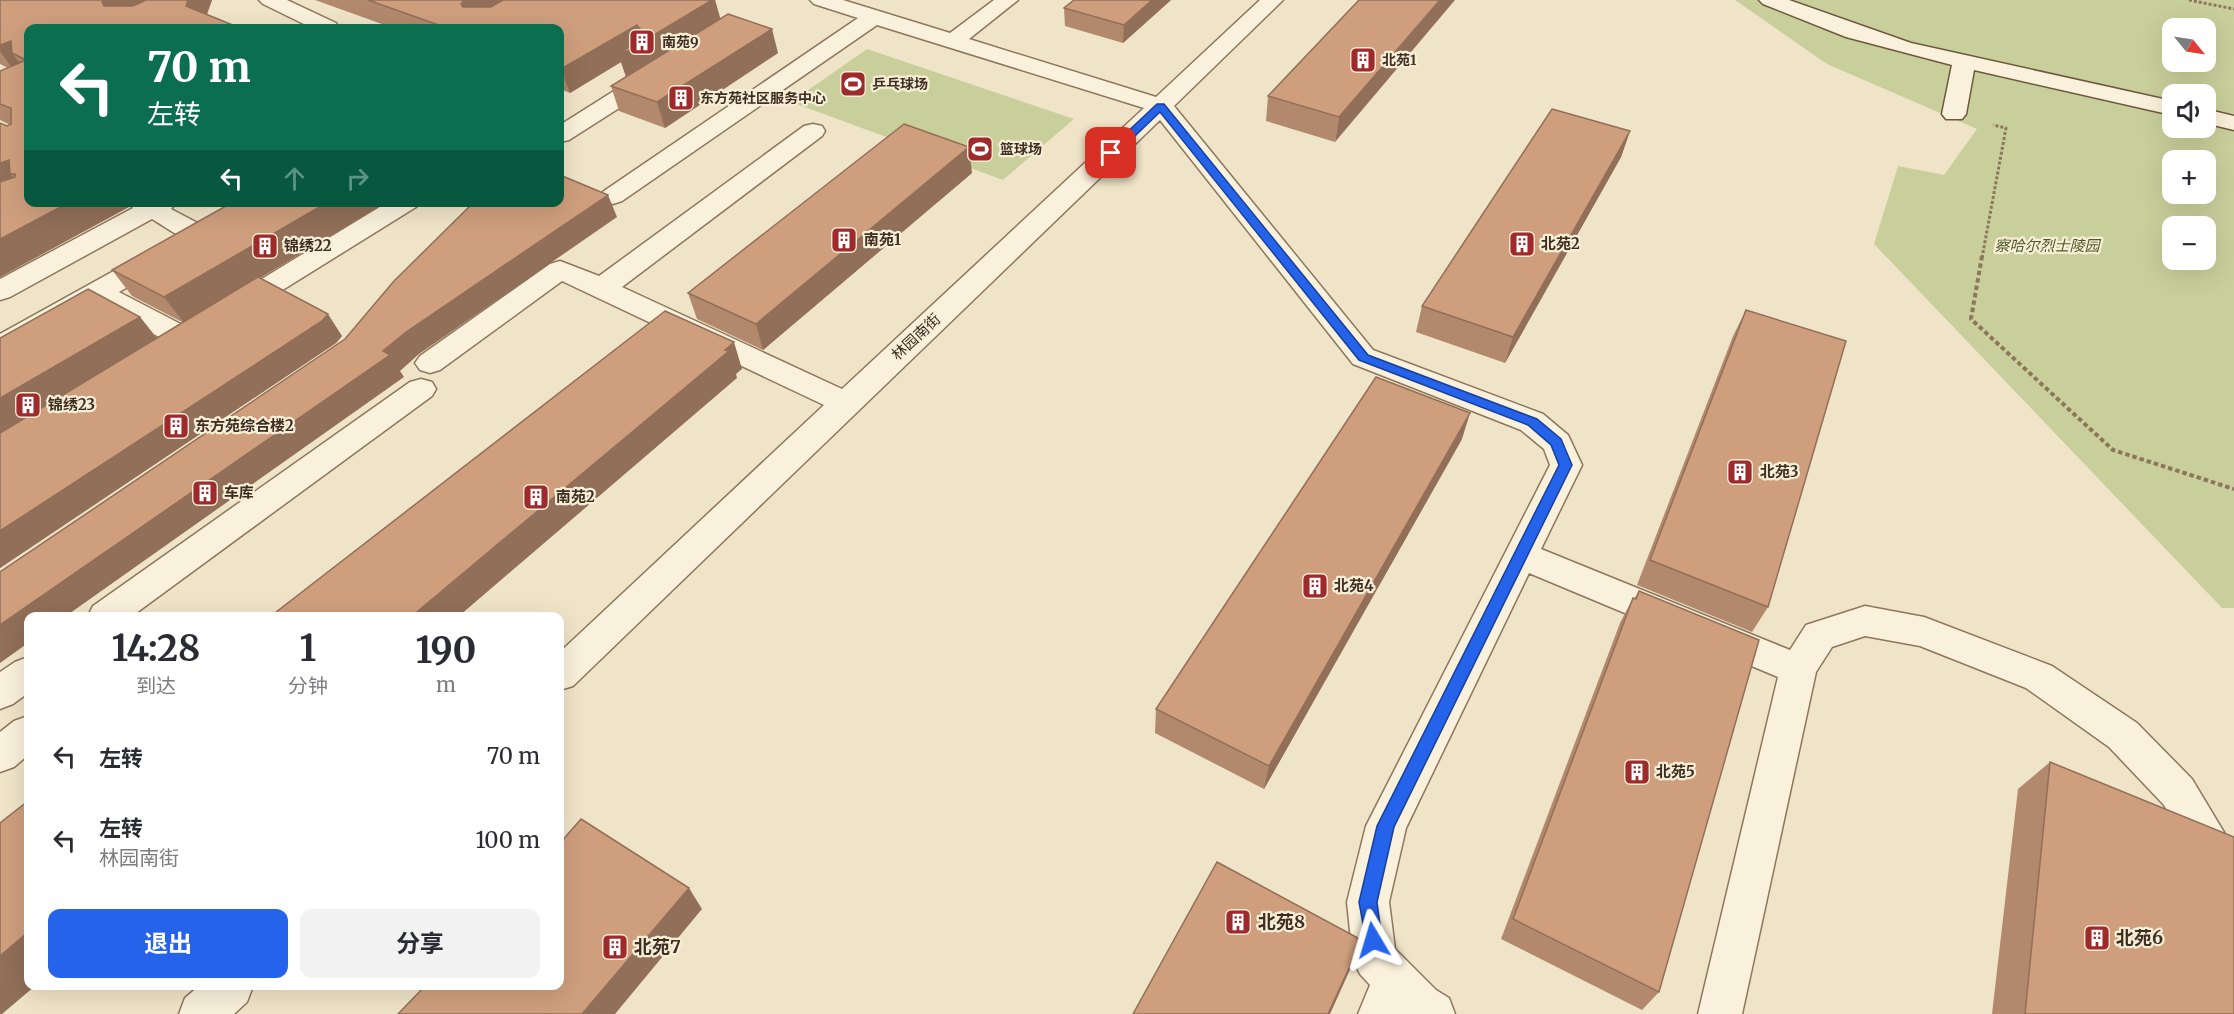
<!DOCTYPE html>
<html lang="zh">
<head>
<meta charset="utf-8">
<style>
	:root { --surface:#fff; --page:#f2f2f3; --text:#2b2b33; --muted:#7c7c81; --accent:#2563eb }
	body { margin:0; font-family:Merriweather,"Noto Sans SC",serif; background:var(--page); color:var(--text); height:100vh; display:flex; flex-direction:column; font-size:22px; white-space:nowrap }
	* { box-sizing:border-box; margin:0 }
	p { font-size:20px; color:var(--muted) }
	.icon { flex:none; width:33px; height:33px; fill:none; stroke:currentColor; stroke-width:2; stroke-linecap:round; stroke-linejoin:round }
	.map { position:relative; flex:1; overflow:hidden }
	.details { position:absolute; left:24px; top:612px; width:540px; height:378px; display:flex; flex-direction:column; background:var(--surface); border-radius:12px; box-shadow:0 6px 24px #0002 }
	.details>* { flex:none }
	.top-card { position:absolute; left:24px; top:24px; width:540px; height:183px; border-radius:12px; box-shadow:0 6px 24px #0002; background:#0b6e4f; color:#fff; overflow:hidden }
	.needle { width:39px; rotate:120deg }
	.tools { position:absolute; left:2162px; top:18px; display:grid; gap:12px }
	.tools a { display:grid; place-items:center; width:54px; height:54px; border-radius:12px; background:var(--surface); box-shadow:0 6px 24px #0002; font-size:30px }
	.pin { position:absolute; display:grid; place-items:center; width:51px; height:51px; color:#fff; margin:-26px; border-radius:12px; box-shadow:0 3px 9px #0006 }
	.me { position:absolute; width:66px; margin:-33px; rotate:353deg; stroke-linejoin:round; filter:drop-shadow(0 0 4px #0008) }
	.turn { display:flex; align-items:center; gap:21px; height:126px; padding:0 24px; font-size:27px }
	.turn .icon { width:78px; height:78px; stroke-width:2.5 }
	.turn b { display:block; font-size:42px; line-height:51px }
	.lanes { display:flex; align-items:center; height:57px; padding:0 24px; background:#0003; justify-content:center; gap:30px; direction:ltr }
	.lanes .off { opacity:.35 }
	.eta { display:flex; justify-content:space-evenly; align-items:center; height:102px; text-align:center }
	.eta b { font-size:36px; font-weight:700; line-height:42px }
	.action { display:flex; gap:12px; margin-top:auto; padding:12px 24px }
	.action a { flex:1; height:69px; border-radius:12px; background:var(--accent); color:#fff; font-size:24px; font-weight:700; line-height:69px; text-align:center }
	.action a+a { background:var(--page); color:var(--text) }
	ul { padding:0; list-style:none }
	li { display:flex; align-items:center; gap:18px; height:84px; padding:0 24px }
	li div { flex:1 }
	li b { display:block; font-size:22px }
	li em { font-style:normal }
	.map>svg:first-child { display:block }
</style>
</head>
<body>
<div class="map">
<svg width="2234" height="1014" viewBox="0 0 2234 1014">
	<rect width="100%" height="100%" fill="#f0e4c8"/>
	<g fill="#c9cf9b" fill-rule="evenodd">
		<path d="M 1735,0 L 2234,0 L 2234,608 L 2222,608 L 1874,244 L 1898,166 L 1944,175 L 1977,129 L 1827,64 ZM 2172,28 L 2205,28 L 2205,62 L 2172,62 ZM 2172,94 L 2205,94 L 2205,128 L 2172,128 ZM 2172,160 L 2205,160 L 2205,194 L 2172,194 ZM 2172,226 L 2205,226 L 2205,260 L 2172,260 Z"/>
		<polygon points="867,49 1074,119 1003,180 791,102"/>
	</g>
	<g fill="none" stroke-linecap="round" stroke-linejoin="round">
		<defs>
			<g id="street">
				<polygon points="259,0 287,0 336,23 339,28 312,28 263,4"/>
				<polygon points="810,0 843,0 950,33 994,0 1018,0 969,39 1156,97 1260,0 1283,0 1174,106 1373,350 1543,414 1568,435 1582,465 1541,549 1790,650 1806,625 1865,606 1924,617 2052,666 2137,723 2192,779 2234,849 2234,916 2219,910 2206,880 2164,805 2109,747 2026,688 1920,646 1865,636 1832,647 1816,672 1742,1014 1698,1014 1778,677 1529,573 1406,828 1389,902 1395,949 1436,990 1449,998 1455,1014 1358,1014 1370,985 1360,974 1353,959 1347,902 1366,826 1550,465 1544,449 1521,430 1353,364 1160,120 573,686 560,690 560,652 824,405 562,281 440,370 430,373 420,370 415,363 420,356 550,264 560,261 599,276 804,126 813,124 822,126 825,131 822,136 622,287 842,389 1144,108 877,25 622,201 613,204 604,201 600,196 604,191 858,18 814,4"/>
				<polygon points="652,70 660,72 663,77 660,82 569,140 560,142 560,125 644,72"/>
				<path d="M 127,202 L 177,202 L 171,209 L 209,229 L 213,235 L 209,241 C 189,246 169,229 152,219 L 10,297 L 0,300 L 0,279 L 133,208 Z"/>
				<polygon points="388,202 420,202 416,207 244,314 234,317 224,314 220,308 224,302"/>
				<polygon points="158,250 168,252 172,258 168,264 119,292 194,331 199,338 194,345 184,348 174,345 98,304 10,354 0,357 0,334 148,252"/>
				<polygon points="421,379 432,382 436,389 432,396 132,616 88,616 93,606 410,382"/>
				<polygon points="28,657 28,693 13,704 0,709 0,672 15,662"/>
				<polygon points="28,716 28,755 14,767 0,772 0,732 14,721"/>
				<polygon points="199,986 253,986 247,1002 234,1014 179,1014 185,998"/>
			</g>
			<g id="secondary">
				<polygon points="1759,0 1789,0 1911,43 2172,101 2172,115 1974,70 1966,114 1962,119 1946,119 1942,114 1952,65 1846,37 1763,4"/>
				<polygon points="2205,109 2234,116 2234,130 2205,123"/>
			</g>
		</defs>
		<use href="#street" stroke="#8d765c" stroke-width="3"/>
		<use href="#secondary" stroke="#6f573f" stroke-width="3"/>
		<g stroke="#8d765c" stroke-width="3" stroke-dasharray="3 2" stroke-linecap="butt">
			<polyline points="2189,0 2234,9"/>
			<polyline points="1982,258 2006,128 1993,125"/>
		</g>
		<polyline stroke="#8d765c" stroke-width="4" stroke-dasharray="4.5 3" stroke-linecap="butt" points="1982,256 1971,319 2113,450 2234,489"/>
		<use href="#street" fill="#faf1dc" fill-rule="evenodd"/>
		<use href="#secondary" fill="#faf1dc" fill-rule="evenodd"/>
	</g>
	<g fill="#b2896c">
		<polygon points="0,0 212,0 207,15 28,202 138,202 0,277 0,123 7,126 10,125 0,120 0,71 8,68 0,64"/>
		<polygon points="315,0 715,0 720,18 778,53 665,128 619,111 611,86 626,76 621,62 570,93 560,89 560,28 393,28"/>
		<polygon points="1171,0 1123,43 1065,26 1064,8"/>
		<polygon points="1359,0 1335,142 1266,121 1268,96"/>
		<polygon points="1630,131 1621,157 1505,363 1416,332 1422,306"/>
		<polygon points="972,173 763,350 697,319 688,293"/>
		<polygon points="233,202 387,202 260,278 342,336 336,343 0,568 0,338 140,317 157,338 182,322 132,296 112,270"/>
		<polygon points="1746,310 1768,607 1752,632 1637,585 1733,336"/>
		<polygon points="1462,439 1264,789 1155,733 1156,709"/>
		<polygon points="1639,591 1659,992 1642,1010 1501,939 1620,623 1633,598 1634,599"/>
		<polygon points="2050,762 2234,1014 1992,1014 2018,789"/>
	</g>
	<g fill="#916f58">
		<polygon points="104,0 170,0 118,27 102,2"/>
		<polygon points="188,0 212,0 201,28 186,6"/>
		<polygon points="464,0 515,0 471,27 461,4"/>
		<polygon points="711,0 715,0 721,21 627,80 621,62 570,93 561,69 637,25 642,42"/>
		<polygon points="1152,0 1171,0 1123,43 1124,25"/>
		<polygon points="1440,0 1455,0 1335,142 1339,117"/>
		<polygon points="772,29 778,53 665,128 657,102"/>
		<polygon points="11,41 12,53 23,68 14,71 0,51 0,45"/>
		<polygon points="1630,131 1621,157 1505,363 1513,337"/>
		<polygon points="969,147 972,173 763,350 756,324"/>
		<polygon points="9,160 10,174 21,189 0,195 0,163"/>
		<polygon points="608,195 617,217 419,354 400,371 404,377 66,616 28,616 28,643 0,663 0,625 383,351 406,332"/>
		<polygon points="70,202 138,202 0,277 0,239"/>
		<polygon points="328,202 387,202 184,323 164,297"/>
		<polygon points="328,314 342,336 336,343 0,568 0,531"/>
		<polygon points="140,317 157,339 0,433 0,398"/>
		<polygon points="734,342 742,369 736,374 737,378 459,616 412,616"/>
		<polygon points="1470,413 1462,439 1264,789 1269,766"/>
		<polygon points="689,888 702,909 615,1014 582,1014"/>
		<polygon points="28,932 28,986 35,986 2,1014 0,1014 0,956"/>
		<polygon points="1360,944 1353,963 1330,1014 1328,1014"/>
	</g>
	<g fill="#cf9f7d" stroke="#916f58" stroke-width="1.5">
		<polygon points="0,0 104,0 102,2 104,6 133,6 146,0 188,0 186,6 240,28 28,28 28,202 70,202 0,239 0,182 15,177 15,174 10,174 9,160 0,163 0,123 7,126 11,124 11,108 0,104 0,71 26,60 12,53 11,41 0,45"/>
		<polygon points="368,0 464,0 461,4 463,7 491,7 503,0 712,0 619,56 643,33 637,25 561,69 560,68 560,28 447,28"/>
		<polygon points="1074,0 1152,0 1124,25 1064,8"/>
		<polygon points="1359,0 1440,0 1339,117 1268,96"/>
		<polygon points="728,14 772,29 657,102 611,86"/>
		<polygon points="1552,109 1630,131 1513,337 1422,306"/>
		<polygon points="904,124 969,147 756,324 688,293"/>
		<polygon points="560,175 608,195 406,332 383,351 390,355 0,625 0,572 345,339 394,281 474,202 560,202"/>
		<polygon points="233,202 328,202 164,297 112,270"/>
		<polygon points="258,277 328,314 322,321 0,531 0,433"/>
		<polygon points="88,289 140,317 0,398 0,338"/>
		<polygon points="1746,310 1846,341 1768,607 1650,560"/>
		<polygon points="665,311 734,342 725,350 729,351 412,616 271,616"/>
		<polygon points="1376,377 1470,413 1269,766 1156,709"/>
		<polygon points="1639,591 1759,640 1659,992 1513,919 1633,598 1636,599"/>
		<polygon points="2050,762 2234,837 2234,1014 2025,1014"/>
		<polygon points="28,801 28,932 0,956 0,823"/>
		<polygon points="581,819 689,888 582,1014 398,1014 425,986 560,986 560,843"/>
		<polygon points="1217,862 1358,938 1360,944 1328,1014 1133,1014"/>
	</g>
	<polygon fill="#2563eb" stroke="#184099" stroke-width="1.5" points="1157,104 1164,104 1368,355 1537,419 1561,439 1572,465 1394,827 1377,902 1382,940 1379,946 1373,948 1367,946 1359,902 1377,826 1559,465 1551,445 1528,425 1359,360 1160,112 1115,155 1107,155 1107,151"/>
	<defs>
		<symbol id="building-square" viewBox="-11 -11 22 22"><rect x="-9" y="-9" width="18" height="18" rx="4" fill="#9e2a2b" stroke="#f7eed8"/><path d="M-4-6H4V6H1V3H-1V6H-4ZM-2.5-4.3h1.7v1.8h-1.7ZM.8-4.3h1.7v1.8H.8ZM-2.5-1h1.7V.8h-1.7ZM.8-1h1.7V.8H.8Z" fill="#fff"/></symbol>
		<symbol id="stadium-square" viewBox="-11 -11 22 22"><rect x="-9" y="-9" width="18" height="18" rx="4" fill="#9e2a2b" stroke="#f7eed8"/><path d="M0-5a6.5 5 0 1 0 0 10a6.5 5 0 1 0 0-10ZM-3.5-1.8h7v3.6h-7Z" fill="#fff"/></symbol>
	</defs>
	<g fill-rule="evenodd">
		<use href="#building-square" x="627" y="27" width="30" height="30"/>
		<use href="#building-square" x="1348" y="45" width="30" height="30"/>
		<use href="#stadium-square" x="838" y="69" width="30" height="30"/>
		<use href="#building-square" x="666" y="83" width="30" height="30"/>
		<use href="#stadium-square" x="965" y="134" width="30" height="30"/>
		<use href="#building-square" x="829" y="225" width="30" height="30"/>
		<use href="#building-square" x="1507" y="229" width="30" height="30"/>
		<use href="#building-square" x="250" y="231" width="30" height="30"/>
		<use href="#building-square" x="13" y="390" width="30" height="30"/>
		<use href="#building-square" x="161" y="411" width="30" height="30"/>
		<use href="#building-square" x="1725" y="457" width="30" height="30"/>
		<use href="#building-square" x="190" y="478" width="30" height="30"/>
		<use href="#building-square" x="521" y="482" width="30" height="30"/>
		<use href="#building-square" x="1300" y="571" width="30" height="30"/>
		<use href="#building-square" x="1622" y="757" width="30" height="30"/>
		<use href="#building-square" x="1223" y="907" width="30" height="30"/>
		<use href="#building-square" x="2082" y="923" width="30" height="30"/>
		<use href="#building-square" x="600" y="932" width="30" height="30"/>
	</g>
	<g text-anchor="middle" stroke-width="4.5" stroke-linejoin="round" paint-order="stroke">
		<g font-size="14" font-weight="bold" fill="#3d2e20" stroke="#f7eed8" text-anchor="start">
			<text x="662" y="47">南苑9</text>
			<text x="1382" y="65">北苑1</text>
			<text x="872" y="89">乒乓球场</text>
			<text x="700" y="103">东方苑社区服务中心</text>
			<text x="1000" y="154">篮球场</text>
		</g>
		<g font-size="15" font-weight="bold" fill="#3d2e20" stroke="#f7eed8" text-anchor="start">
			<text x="864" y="245">南苑1</text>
			<text x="1541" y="249">北苑2</text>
			<text x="284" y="251">锦绣22</text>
			<text x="48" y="410">锦绣23</text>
			<text x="195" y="431">东方苑综合楼2</text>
			<text x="1760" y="477">北苑3</text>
			<text x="224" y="498">车库</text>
			<text x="556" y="502">南苑2</text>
			<text x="1334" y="591">北苑4</text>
			<text x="1656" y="777">北苑5</text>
		</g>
		<g font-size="15" font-style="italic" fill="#4d5a26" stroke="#f7eed8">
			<text x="2047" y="251">察哈尔烈士陵园</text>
		</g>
		<g font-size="15" fill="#3d2e20" stroke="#f7eed8">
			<text transform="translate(916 337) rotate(-43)" y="5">林园南街</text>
		</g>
		<g font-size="18" font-weight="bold" fill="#3d2e20" stroke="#f7eed8" text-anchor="start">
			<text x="1258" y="928">北苑8</text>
			<text x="2116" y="944">北苑6</text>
			<text x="634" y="953">北苑7</text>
		</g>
	</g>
</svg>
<div class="tools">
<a><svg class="needle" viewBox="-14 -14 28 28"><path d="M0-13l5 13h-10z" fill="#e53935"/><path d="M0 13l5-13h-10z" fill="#7c7c81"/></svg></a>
<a><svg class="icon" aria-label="sound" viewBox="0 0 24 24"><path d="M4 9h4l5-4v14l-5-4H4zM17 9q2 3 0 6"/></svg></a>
<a>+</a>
<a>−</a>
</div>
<div class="pin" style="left:1111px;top:153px;background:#d93025"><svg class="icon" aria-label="arrive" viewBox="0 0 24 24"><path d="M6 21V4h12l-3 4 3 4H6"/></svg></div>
<svg class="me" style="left:1373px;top:940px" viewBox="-20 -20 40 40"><path d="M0-17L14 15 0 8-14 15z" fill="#2563eb" stroke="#fff" stroke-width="4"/></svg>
<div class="top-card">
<div class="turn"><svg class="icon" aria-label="left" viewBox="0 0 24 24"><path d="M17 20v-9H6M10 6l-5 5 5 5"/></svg><div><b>70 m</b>左转</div></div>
<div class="lanes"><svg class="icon" aria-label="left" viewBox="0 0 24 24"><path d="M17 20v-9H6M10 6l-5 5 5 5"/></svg><svg class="icon off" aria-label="ahead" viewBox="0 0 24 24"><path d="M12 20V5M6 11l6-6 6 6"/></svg><svg class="icon off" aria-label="right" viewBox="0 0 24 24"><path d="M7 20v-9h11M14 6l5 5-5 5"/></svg></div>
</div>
<section class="details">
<div class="eta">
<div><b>14:28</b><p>到达</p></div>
<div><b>1</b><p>分钟</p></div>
<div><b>190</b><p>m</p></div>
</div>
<ul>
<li><svg class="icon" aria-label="left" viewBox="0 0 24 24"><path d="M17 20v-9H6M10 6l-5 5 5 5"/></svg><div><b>左转</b></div><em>70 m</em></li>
<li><svg class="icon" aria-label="left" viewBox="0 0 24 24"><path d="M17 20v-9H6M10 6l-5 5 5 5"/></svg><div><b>左转</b><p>林园南街</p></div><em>100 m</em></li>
</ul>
<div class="action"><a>退出</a><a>分享</a></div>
</section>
</div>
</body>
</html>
